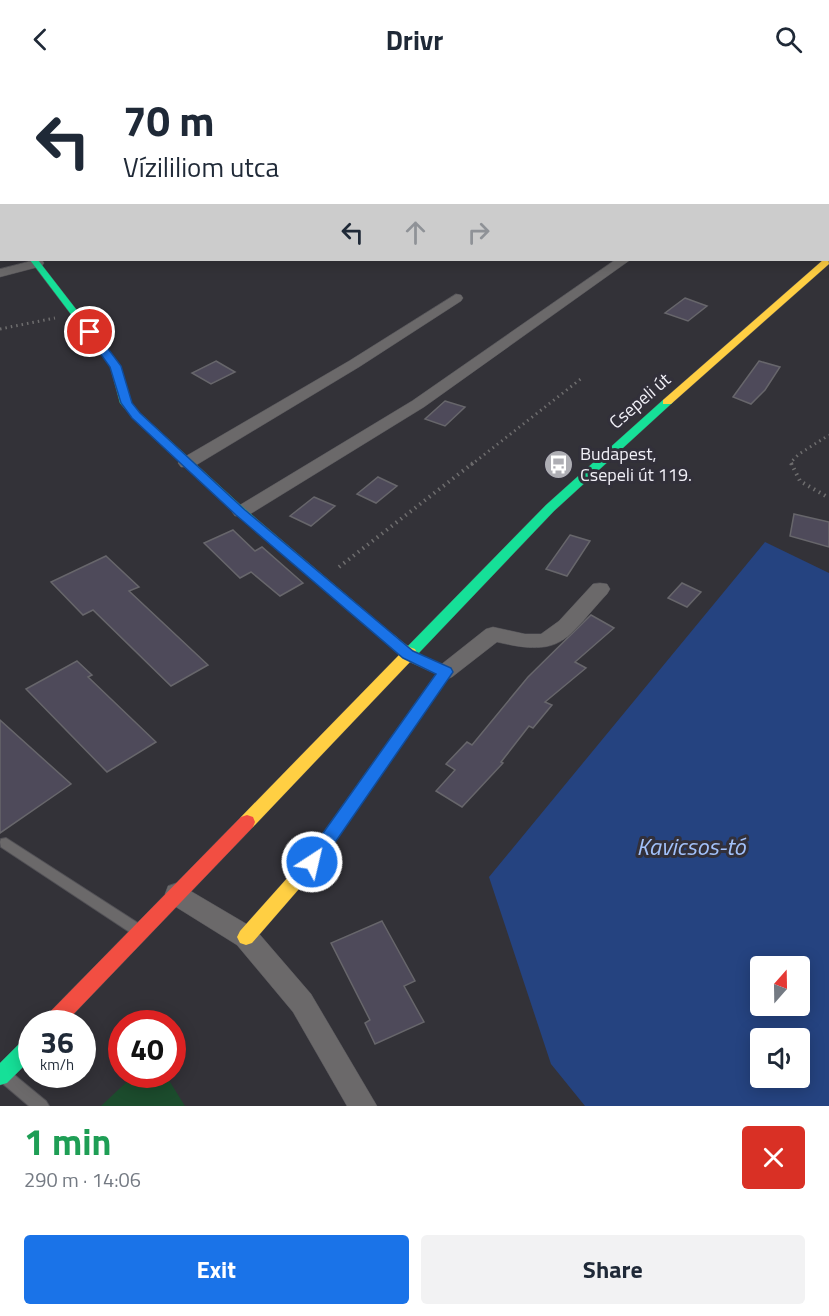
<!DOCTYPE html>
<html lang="en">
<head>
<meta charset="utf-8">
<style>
	:root { --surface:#fff; --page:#f2f2f3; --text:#1f2937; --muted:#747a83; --accent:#1a73e8 }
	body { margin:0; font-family:"Titillium Web",sans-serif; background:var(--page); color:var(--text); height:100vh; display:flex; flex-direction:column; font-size:22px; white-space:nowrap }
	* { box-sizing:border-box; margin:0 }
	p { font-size:20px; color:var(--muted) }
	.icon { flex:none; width:33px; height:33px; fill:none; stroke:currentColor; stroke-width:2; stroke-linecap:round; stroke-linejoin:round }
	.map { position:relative; height:1028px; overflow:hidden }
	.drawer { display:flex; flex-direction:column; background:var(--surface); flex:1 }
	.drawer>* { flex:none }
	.hud { position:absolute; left:0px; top:0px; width:830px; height:183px; box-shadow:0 3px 15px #0003; background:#fff; color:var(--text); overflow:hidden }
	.needle { width:39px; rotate:20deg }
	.controls { position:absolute; left:750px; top:878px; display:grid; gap:12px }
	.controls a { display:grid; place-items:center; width:60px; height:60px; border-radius:6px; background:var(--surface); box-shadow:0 3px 15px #0003; font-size:30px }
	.speed { position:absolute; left:18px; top:932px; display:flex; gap:12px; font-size:30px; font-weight:700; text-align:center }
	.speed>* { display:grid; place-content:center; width:78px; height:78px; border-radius:50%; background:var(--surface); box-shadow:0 3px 15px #0003; line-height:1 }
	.speed small { font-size:15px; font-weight:400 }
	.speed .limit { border:9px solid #d22; background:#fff; color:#111 }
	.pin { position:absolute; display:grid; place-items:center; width:51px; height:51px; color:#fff; margin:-26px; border:3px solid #fff; border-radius:50%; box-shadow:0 2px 6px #0007 }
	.me { position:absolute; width:66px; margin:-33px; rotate:35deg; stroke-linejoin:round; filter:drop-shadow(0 0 4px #0008) }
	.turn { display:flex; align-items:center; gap:21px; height:126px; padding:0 24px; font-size:27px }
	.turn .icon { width:78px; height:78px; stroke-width:2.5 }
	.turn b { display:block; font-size:42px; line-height:51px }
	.lanes { display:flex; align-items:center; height:57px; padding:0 24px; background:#0003; justify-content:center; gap:30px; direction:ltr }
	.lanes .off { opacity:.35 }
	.round { display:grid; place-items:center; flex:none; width:63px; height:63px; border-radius:6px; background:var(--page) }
	.head { display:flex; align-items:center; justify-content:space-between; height:102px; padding:0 24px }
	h1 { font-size:36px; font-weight:700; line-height:45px; color:#1e9e55 }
	.cta { display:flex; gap:12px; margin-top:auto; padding:12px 24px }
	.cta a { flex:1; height:69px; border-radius:6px; background:var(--accent); color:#fff; font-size:24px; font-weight:700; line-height:69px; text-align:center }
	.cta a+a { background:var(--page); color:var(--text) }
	header { display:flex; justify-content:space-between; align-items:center; height:78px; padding:0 24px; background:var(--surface); font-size:27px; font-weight:700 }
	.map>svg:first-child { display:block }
</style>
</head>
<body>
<header><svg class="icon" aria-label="back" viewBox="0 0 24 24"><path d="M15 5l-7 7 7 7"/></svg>Drivr<svg class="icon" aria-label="search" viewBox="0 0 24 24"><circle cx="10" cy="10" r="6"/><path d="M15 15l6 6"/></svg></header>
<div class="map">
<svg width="829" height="1028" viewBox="0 0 829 1028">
	<rect width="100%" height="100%" fill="#333238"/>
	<polygon fill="#1c4c2d" points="135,996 165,996 185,1028 101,1028"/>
	<path fill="#254380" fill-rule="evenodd" d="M 765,464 L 829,495 L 829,1028 L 585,1028 L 551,986 L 489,799 ZM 760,888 L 800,888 L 800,927 L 760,927 ZM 760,960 L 800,960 L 800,999 L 760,999 Z"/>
	<g fill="#4e4a5a" stroke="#67666b" stroke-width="1.5">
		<polygon points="685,220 707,228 688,243 665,235"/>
		<polygon points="216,283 235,294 211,306 192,295"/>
		<polygon points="759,283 780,289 765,312 751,326 733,319"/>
		<polygon points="445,323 465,329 445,348 425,341"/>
		<polygon points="378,399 397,408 376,425 357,416"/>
		<polygon points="314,419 335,428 311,448 290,438"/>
		<polygon points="794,436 829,444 829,469 790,458"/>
		<polygon points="233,452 255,473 262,469 303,505 280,518 251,494 240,500 204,465"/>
		<polygon points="570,457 590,463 567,498 546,491"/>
		<polygon points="106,478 139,509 129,513 208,587 171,608 93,532 83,537 51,504"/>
		<polygon points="682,505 701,514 687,529 668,520"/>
		<polygon points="591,537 614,550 575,584 586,590 545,624 552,627 533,650 529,648 501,684 503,685 462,729 436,713 455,692 446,686 467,664 472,667 528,599"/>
		<polygon points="77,583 92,597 88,599 156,664 107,694 26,611"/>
		<polygon points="0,642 71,706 0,755"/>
		<polygon points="382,843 415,903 404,908 424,944 375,966 365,945 370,942 331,865"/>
	</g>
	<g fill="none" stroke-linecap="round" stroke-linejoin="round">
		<defs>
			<g id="lane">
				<polygon points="6,760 141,847 143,851 141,855 136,857 131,855 1,769 0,764 1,761"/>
				<polygon points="7,993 12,995 46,1023 49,1028 29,1028 2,1005 0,999 2,995"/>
			</g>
			<g id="street">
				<rect x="828" y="118" width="1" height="8"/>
				<polygon points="0,137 2,138 2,146 0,145"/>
				<polygon points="35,182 42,182 44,185 42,188 0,199 0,191"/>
				<polygon points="615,182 630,182 424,329 247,438 235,438 232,434 235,430 412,323"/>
				<polygon points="456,216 461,217 463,220 461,223 359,289 193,389 181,389 178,385 181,381 349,283"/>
				<path d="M 600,505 L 607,506 L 610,511 L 607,516 C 565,561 564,580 497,564 L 452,599 L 445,602 L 438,599 L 435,594 L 438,589 L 486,551 L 493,549 L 525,556 L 541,556 L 559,543 L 593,506 Z"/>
				<polygon points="177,805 255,851 311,916 377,1028 347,1028 293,934 237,867 168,824 165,816 168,808"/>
			</g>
			<g id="fast">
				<polygon points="30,182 38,182 120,288 131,324 140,335 245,431 389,553 391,556 389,559 379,559 237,437 132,339 120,325 110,288"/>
				<polygon points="667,321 673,324 671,326 554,433 415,579 405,579 403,575 405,571 546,427 663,322"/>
				<polygon points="32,957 32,980 7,1005 0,1007 0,985 25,960"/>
			</g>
			<g id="slow">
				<polygon points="828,179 829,186 671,326 663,326 663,322 823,182 828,182"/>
				<path d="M 384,551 C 396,555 403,568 415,571 L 417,575 L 450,590 L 452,594 L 318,789 L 252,865 L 246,867 L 240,865 L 237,859 L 240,853 L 306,779 L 436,596 L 410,584 L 253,749 L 247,751 L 241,749 L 239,744 L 241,739 L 399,577 L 377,556 Z"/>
			</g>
			<polygon id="jam" points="247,737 253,739 255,744 253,749 65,945 43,945 45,939 241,739"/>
		</defs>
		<use href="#lane" stroke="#525156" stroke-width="2"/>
		<use href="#street" stroke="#525156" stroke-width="1"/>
		<use href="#fast" stroke="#525156" stroke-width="1"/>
		<use href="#slow" stroke="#525156" stroke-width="1"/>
		<use href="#jam" stroke="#525156" stroke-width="1"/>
		<g stroke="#6e6d6e" stroke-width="3" stroke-dasharray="1.5 4" stroke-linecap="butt">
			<polyline points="0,251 55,240"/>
			<polyline points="471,387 582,300"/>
			<polyline points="792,387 791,384 799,376 829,357"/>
		</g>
		<g stroke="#6e6d6e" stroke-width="4" stroke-dasharray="1.5 4.5" stroke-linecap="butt">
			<polyline points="791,385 800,403 829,420"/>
			<polyline points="339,489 473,385"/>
		</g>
		<use href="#lane" fill="#6b696a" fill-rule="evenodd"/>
		<use href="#street" fill="#6b696a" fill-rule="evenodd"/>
		<use href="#fast" fill="#16e098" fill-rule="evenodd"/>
		<use href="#slow" fill="#ffcf43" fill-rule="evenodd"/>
		<use href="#jam" fill="#f24e42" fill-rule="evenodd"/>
	</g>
	<polygon fill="#1a73e8" stroke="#114b97" stroke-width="1.5" points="90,251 94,252 121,288 132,325 140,335 245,432 413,573 451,590 453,594 318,789 312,791 306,789 303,784 306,779 436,596 403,580 236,437 132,340 121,325 110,289 85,254"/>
	<defs>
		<symbol id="bus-disc" viewBox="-11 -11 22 22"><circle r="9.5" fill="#aeaeb4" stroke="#32303a"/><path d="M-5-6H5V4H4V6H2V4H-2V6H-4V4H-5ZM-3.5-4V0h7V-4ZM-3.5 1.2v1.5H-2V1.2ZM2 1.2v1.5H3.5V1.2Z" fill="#fff"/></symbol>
	</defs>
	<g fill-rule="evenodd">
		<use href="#bus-disc" x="542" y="370" width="33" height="33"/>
	</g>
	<g text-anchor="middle" stroke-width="6" stroke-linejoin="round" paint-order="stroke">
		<g font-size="18" fill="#f1f0f7" stroke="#32303a">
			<text transform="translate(640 323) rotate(-41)" y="6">Csepeli út</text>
		</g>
		<g font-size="18" fill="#f1f0f7" stroke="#32303a" text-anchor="start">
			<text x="580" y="382">Budapest,<tspan x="580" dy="21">Csepeli út 119.</tspan></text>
		</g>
		<g font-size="24" font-style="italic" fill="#a2c1fa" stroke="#32303a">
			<text x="691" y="777">Kavicsos-tó</text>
		</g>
	</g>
</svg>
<div class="controls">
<a><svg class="needle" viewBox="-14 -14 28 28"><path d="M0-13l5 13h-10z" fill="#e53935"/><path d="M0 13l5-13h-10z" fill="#747a83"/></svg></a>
<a><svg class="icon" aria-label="sound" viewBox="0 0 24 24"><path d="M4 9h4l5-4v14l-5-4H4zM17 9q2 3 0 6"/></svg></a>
</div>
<div class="speed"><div>36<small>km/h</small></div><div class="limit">40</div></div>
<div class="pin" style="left:90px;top:254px;background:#d93025"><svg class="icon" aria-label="arrive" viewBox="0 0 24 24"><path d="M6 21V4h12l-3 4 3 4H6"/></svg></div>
<svg class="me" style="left:312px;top:784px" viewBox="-20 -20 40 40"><circle r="17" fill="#1a73e8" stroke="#fff" stroke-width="3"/><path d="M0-11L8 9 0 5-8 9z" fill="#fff"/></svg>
<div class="hud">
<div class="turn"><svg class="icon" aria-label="left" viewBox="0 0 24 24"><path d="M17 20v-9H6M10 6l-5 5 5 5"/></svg><div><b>70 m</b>Vízililiom utca</div></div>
<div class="lanes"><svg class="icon" aria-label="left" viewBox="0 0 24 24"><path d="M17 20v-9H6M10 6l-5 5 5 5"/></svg><svg class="icon off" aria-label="ahead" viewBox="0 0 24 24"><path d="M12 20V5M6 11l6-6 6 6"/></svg><svg class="icon off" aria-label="right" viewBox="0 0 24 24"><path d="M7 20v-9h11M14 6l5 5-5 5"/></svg></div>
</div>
</div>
<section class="drawer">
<div class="head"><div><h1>1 min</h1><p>290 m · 14:06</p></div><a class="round" style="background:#d93025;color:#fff"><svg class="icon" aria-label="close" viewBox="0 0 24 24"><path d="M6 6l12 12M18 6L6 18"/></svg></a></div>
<div class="cta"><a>Exit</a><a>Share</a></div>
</section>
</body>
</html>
